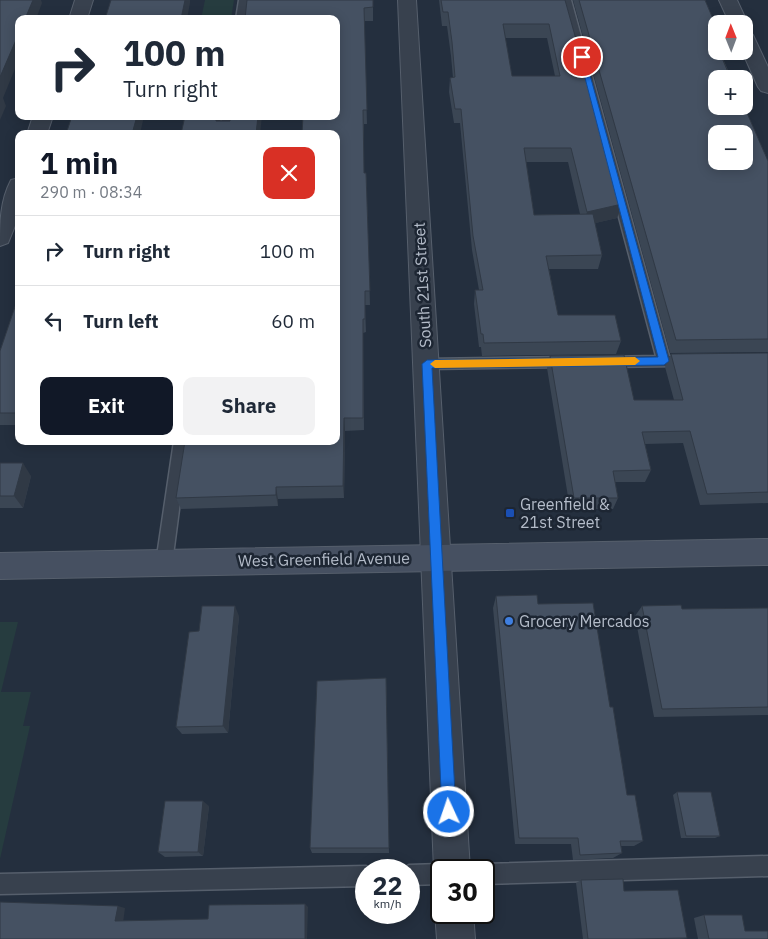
<!DOCTYPE html>
<html lang="en">
<head>
<meta charset="utf-8">
<style>
	:root { --surface:#fff; --page:#f2f2f3; --text:#1f2937; --muted:#747a83; --line:#e0e1e3; --accent:#111827 }
	body { margin:0; font-family:"IBM Plex Sans",sans-serif; background:var(--page); color:var(--text); height:100vh; display:flex; flex-direction:column; font-size:19px; white-space:nowrap }
	* { box-sizing:border-box; margin:0 }
	p { font-size:16px; color:var(--muted) }
	.icon { flex:none; width:28px; height:28px; fill:none; stroke:currentColor; stroke-width:2; stroke-linecap:round; stroke-linejoin:round }
	.map { position:relative; flex:1; overflow:hidden }
	.drawer { position:absolute; left:15px; top:130px; width:325px; height:315px; display:flex; flex-direction:column; background:var(--surface); border-radius:10px; box-shadow:0 2px 12px #0003 }
	.drawer>* { flex:none }
	.banner { position:absolute; left:15px; top:15px; width:325px; height:105px; border-radius:10px; box-shadow:0 2px 12px #0003; background:#fff; color:var(--text); overflow:hidden }
	.needle { width:32px; rotate:359deg }
	.tools { position:absolute; left:708px; top:15px; display:grid; gap:10px }
	.tools a { display:grid; place-items:center; width:45px; height:45px; border-radius:10px; background:var(--surface); box-shadow:0 2px 12px #0003; font-size:25px }
	.speed { position:absolute; left:355px; top:859px; display:flex; gap:10px; font-size:25px; font-weight:700; text-align:center }
	.speed>* { display:grid; place-content:center; width:65px; height:65px; border-radius:50%; background:var(--surface); box-shadow:0 2px 12px #0003; line-height:1 }
	.speed small { font-size:12px; font-weight:400 }
	.speed .limit { border:2px solid #111; border-radius:8px; background:#fff; color:#111 }
	.pin { position:absolute; display:grid; place-items:center; width:42px; height:42px; color:#fff; margin:-21px; border:2px solid #fff; border-radius:50%; box-shadow:0 1px 5px #0007 }
	.me { position:absolute; width:55px; margin:-28px; rotate:357deg; stroke-linejoin:round; filter:drop-shadow(0 0 4px #0008) }
	.turn { display:flex; align-items:center; gap:18px; height:105px; padding:0 25px; font-size:22px }
	.turn .icon { width:65px; height:65px; stroke-width:2.5 }
	.turn b { display:block; font-size:35px; line-height:42px }
	.round { display:grid; place-items:center; flex:none; width:52px; height:52px; border-radius:10px; background:var(--page) }
	.overview { display:flex; align-items:center; justify-content:space-between; height:85px; padding:0 25px }
	h1 { font-size:30px; font-weight:700; line-height:38px; color:var(--accent) }
	.action { display:flex; gap:10px; margin-top:auto; padding:10px 25px }
	.action a { flex:1; height:58px; border-radius:10px; background:var(--accent); color:#fff; font-size:20px; font-weight:700; line-height:58px; text-align:center }
	.action a+a { background:var(--page); color:var(--text) }
	ul { padding:0; list-style:none }
	li { display:flex; align-items:center; gap:15px; height:70px; padding:0 25px; border-top:1px solid var(--line) }
	li div { flex:1 }
	li b { display:block; font-size:19px }
	li em { font-style:normal }
	.map>svg:first-child { display:block }
</style>
</head>
<body>
<div class="map">
<svg width="768" height="939" viewBox="0 0 768 939">
	<rect width="100%" height="100%" fill="#242f3e"/>
	<g fill="#263c3f">
		<polygon points="205,0 234,0 231,19 201,19"/>
		<polygon points="0,622 18,622 1,692 31,692 23,726 30,726 0,859"/>
	</g>
	<g fill="none" stroke-linecap="round" stroke-linejoin="round">
		<defs>
			<g id="service">
				<polygon points="239,0 249,0 246,19 236,19"/>
				<polygon points="561,0 571,0 669,356 679,357 681,361 674,366 605,367 598,362 605,357 656,356"/>
				<polygon points="222,116 232,116 231,134 220,134"/>
				<polygon points="569,357 576,362 569,367 427,369 420,364 427,359"/>
				<polygon points="174,441 188,441 172,563 170,568 164,570 158,568 156,563"/>
				<polygon points="768,856 768,876 484,884 484,870 476,870 484,864"/>
				<polygon points="441,864 449,870 441,870 441,884 409,885 409,870 401,870 409,865"/>
				<polygon points="366,866 373,870 366,870 366,886 0,894 0,874"/>
			</g>
			<g id="minor">
				<polygon points="75,0 93,0 87,19 69,19"/>
				<polygon points="398,0 416,0 470,870 441,870 441,884 434,870"/>
				<polygon points="719,0 737,0 748,24 745,28 744,24 730,24"/>
				<polygon points="744,30 750,31 753,35 768,67 768,93 761,91 758,87 742,51"/>
				<polygon points="33,116 53,116 47,134 27,134"/>
				<path d="M 19,178 L 19,216 L 8,243 L 0,246 C 0,222 0,201 11,180 Z"/>
				<polygon points="441,899 441,912 473,912 475,939 437,939 435,912"/>
			</g>
			<polygon id="secondary" points="768,539 768,565 0,579 0,553"/>
		</defs>
		<use href="#service" stroke="#565f6c" stroke-width="3"/>
		<use href="#minor" stroke="#565f6c" stroke-width="2"/>
		<use href="#secondary" stroke="#565f6c" stroke-width="2"/>
		<use href="#service" fill="#38414e" fill-rule="evenodd"/>
		<use href="#minor" fill="#38414e" fill-rule="evenodd"/>
		<use href="#secondary" fill="#465061" fill-rule="evenodd"/>
	</g>
	<g fill="#3b4654" fill-rule="evenodd">
		<polygon points="373,0 373,21 364,21 367,124 364,124 364,173 366,173 370,305 365,305 366,332 363,333 364,430 345,431 344,498 278,499 278,506 181,509 176,498 336,441 336,19 245,19"/>
		<path d="M 439,0 L 565,0 L 622,204 L 617,218 L 595,223 L 602,255 L 598,269 L 549,269 L 558,315 L 621,341 L 616,354 L 482,356 L 481,347 L 479,347 L 474,304 L 475,290 L 479,290 L 472,250 L 460,123 L 454,123 L 449,92 L 450,78 L 453,78 L 451,56 L 447,26 L 442,26 ZM 505,38 L 547,38 L 555,76 L 512,76 ZM 526,162 L 568,162 L 580,214 L 534,215 Z"/>
		<polygon points="573,0 705,0 716,26 713,36 768,161 768,352 670,353"/>
		<polygon points="19,295 19,425 0,425 0,351"/>
		<polygon points="768,353 768,503 700,505 683,443 645,444 651,470 645,482 615,482 618,498 613,509 570,509 547,368 550,356 634,400 674,400 665,367 671,354"/>
		<polygon points="0,463 31,476 23,508 0,508"/>
		<polygon points="496,596 538,604 610,707 627,795 643,841 634,846 621,846 622,853 613,858 573,860 571,844 515,844 493,608"/>
		<polygon points="642,606 682,609 768,608 768,715 654,717 635,616"/>
		<polygon points="239,616 228,733 182,734 176,727 199,631"/>
		<polygon points="386,678 389,853 312,853 310,848"/>
		<polygon points="677,792 720,836 715,838 681,838 673,795"/>
		<polygon points="209,806 203,856 165,857 158,852"/>
		<polygon points="581,880 624,891 687,938 679,939 583,939 576,883"/>
		<polygon points="704,915 745,931 768,939 698,939 694,918"/>
	</g>
	<g fill="#303945">
		<polygon points="33,0 41,0 42,3 36,19 25,19"/>
		<polygon points="185,0 190,0 190,3 187,19 181,19"/>
		<polygon points="19,33 19,59 3,98 6,106 0,120 0,77"/>
		<polygon points="137,116 144,116 140,134 132,134"/>
		<polygon points="216,116 221,116 219,134 216,121"/>
		<polygon points="258,116 262,116 260,134 256,134"/>
		<polygon points="622,204 617,218 583,226 587,212"/>
		<polygon points="344,418 345,431 344,498 343,486"/>
		<polygon points="23,463 31,476 23,508 14,496"/>
		<polygon points="276,487 278,499 278,506 276,495"/>
		<polygon points="235,606 239,616 228,733 223,726"/>
		<polygon points="203,801 209,806 203,856 198,852"/>
		<polygon points="305,904 308,907 307,939 305,939"/>
		<polygon points="118,906 125,908 123,923 115,921"/>
	</g>
	<g fill="#455162" stroke="#303945" fill-rule="evenodd">
		<polygon points="0,0 33,0 25,19 19,19 19,33 0,77"/>
		<polygon points="111,0 185,0 181,19 105,19"/>
		<polygon points="247,0 373,0 373,7 364,8 367,110 363,110 364,173 366,173 370,291 365,291 365,319 363,319 363,418 344,418 343,486 276,487 276,495 176,498 185,441 336,441 336,134 302,134 303,116 336,116 336,19 280,19 270,18 270,19 245,19"/>
		<path d="M 441,0 L 565,0 L 622,204 L 587,212 L 571,148 L 524,148 L 534,215 L 593,214 L 602,255 L 546,256 L 558,315 L 615,315 L 621,341 L 484,343 L 483,334 L 481,334 L 475,290 L 483,290 L 473,236 L 461,109 L 455,109 L 450,78 L 455,77 L 452,42 L 448,12 L 443,12 ZM 503,24 L 549,24 L 560,76 L 512,76 Z"/>
		<path d="M 579,0 L 705,0 L 716,26 L 708,26 L 716,44 L 716,51 L 719,51 L 731,79 L 716,79 L 716,106 L 744,106 L 768,161 L 768,339 L 676,340 ZM 716,134 L 744,134 L 744,161 L 716,161 Z"/>
		<polygon points="72,116 137,116 132,134 66,134"/>
		<polygon points="185,116 216,116 216,121 230,121 230,116 258,116 256,134 181,134"/>
		<polygon points="19,295 19,413 0,413 0,351"/>
		<polygon points="768,353 768,492 707,494 690,431 642,432 651,470 613,471 618,498 574,498 550,356 624,355 634,400 683,400 671,354"/>
		<polygon points="0,463 23,463 14,496 0,496"/>
		<polygon points="537,595 538,604 593,603 610,707 613,707 627,795 635,795 643,841 620,841 622,853 580,855 578,838 519,838 496,596"/>
		<polygon points="681,605 682,609 768,608 768,707 662,709 642,606"/>
		<polygon points="202,606 235,606 223,726 176,727 189,632 199,631"/>
		<polygon points="386,678 389,848 310,848 317,681"/>
		<polygon points="677,792 711,792 720,836 686,836"/>
		<polygon points="165,801 203,801 198,852 158,852"/>
		<polygon points="623,879 624,891 678,890 687,938 632,939 588,939 581,880"/>
		<polygon points="0,902 118,906 115,921 208,919 209,905 305,904 305,939 0,939"/>
		<polygon points="704,915 742,915 745,931 768,931 768,939 709,939"/>
	</g>
	<polygon fill="#1a73e8" stroke="#114b97" points="579,55 585,57 669,361 664,365 432,368 456,812 454,817 449,819 444,817 442,812 422,364 427,360 658,357"/>
	<polygon fill="#f59e0b" points="635,357 640,361 635,365 435,368 430,364 435,360"/>
	<rect fill="#1a4fb4" stroke="#1d2633" stroke-width="2" x="505" y="508" width="10" height="10" rx="2.5"/>
	<circle fill="#3f7fe0" stroke="#1d2633" stroke-width="2" cx="509" cy="621" r="5"/>
	<g text-anchor="middle" stroke-width="5" stroke-linejoin="round" paint-order="stroke">
		<g font-size="16" fill="#b4bcc9" stroke="#1d2633">
			<text transform="translate(422 285) rotate(-93)" y="6">South 21st Street</text>
			<text transform="translate(324 559) rotate(-1)" y="6">West Greenfield Avenue</text>
		</g>
		<g font-size="16" fill="#b4bcc9" stroke="#1d2633" text-anchor="start">
			<text x="520" y="510">Greenfield &amp;<tspan x="520" dy="18">21st Street</tspan></text>
			<text x="519" y="627">Grocery Mercados</text>
		</g>
	</g>
</svg>
<div class="tools">
<a><svg class="needle" viewBox="-14 -14 28 28"><path d="M0-13l5 13h-10z" fill="#e53935"/><path d="M0 13l5-13h-10z" fill="#747a83"/></svg></a>
<a>+</a>
<a>−</a>
</div>
<div class="speed"><div>22<small>km/h</small></div><div class="limit">30</div></div>
<div class="pin" style="left:582px;top:57px;background:#d93025"><svg class="icon" aria-label="arrive" viewBox="0 0 24 24"><path d="M6 21V4h12l-3 4 3 4H6"/></svg></div>
<svg class="me" style="left:449px;top:812px" viewBox="-20 -20 40 40"><circle r="17" fill="#1a73e8" stroke="#fff" stroke-width="3"/><path d="M0-11L8 9 0 5-8 9z" fill="#fff"/></svg>
<div class="banner">
<div class="turn"><svg class="icon" aria-label="right" viewBox="0 0 24 24"><path d="M7 20v-9h11M14 6l5 5-5 5"/></svg><div><b>100 m</b>Turn right</div></div>
</div>
<section class="drawer">
<div class="overview"><div><h1>1 min</h1><p>290 m · 08:34</p></div><a class="round" style="background:#d93025;color:#fff"><svg class="icon" aria-label="close" viewBox="0 0 24 24"><path d="M6 6l12 12M18 6L6 18"/></svg></a></div>
<ul>
<li><svg class="icon" aria-label="right" viewBox="0 0 24 24"><path d="M7 20v-9h11M14 6l5 5-5 5"/></svg><div><b>Turn right</b></div><em>100 m</em></li>
<li><svg class="icon" aria-label="left" viewBox="0 0 24 24"><path d="M17 20v-9H6M10 6l-5 5 5 5"/></svg><div><b>Turn left</b></div><em>60 m</em></li>
</ul>
<div class="action"><a>Exit</a><a>Share</a></div>
</section>
</div>
</body>
</html>
